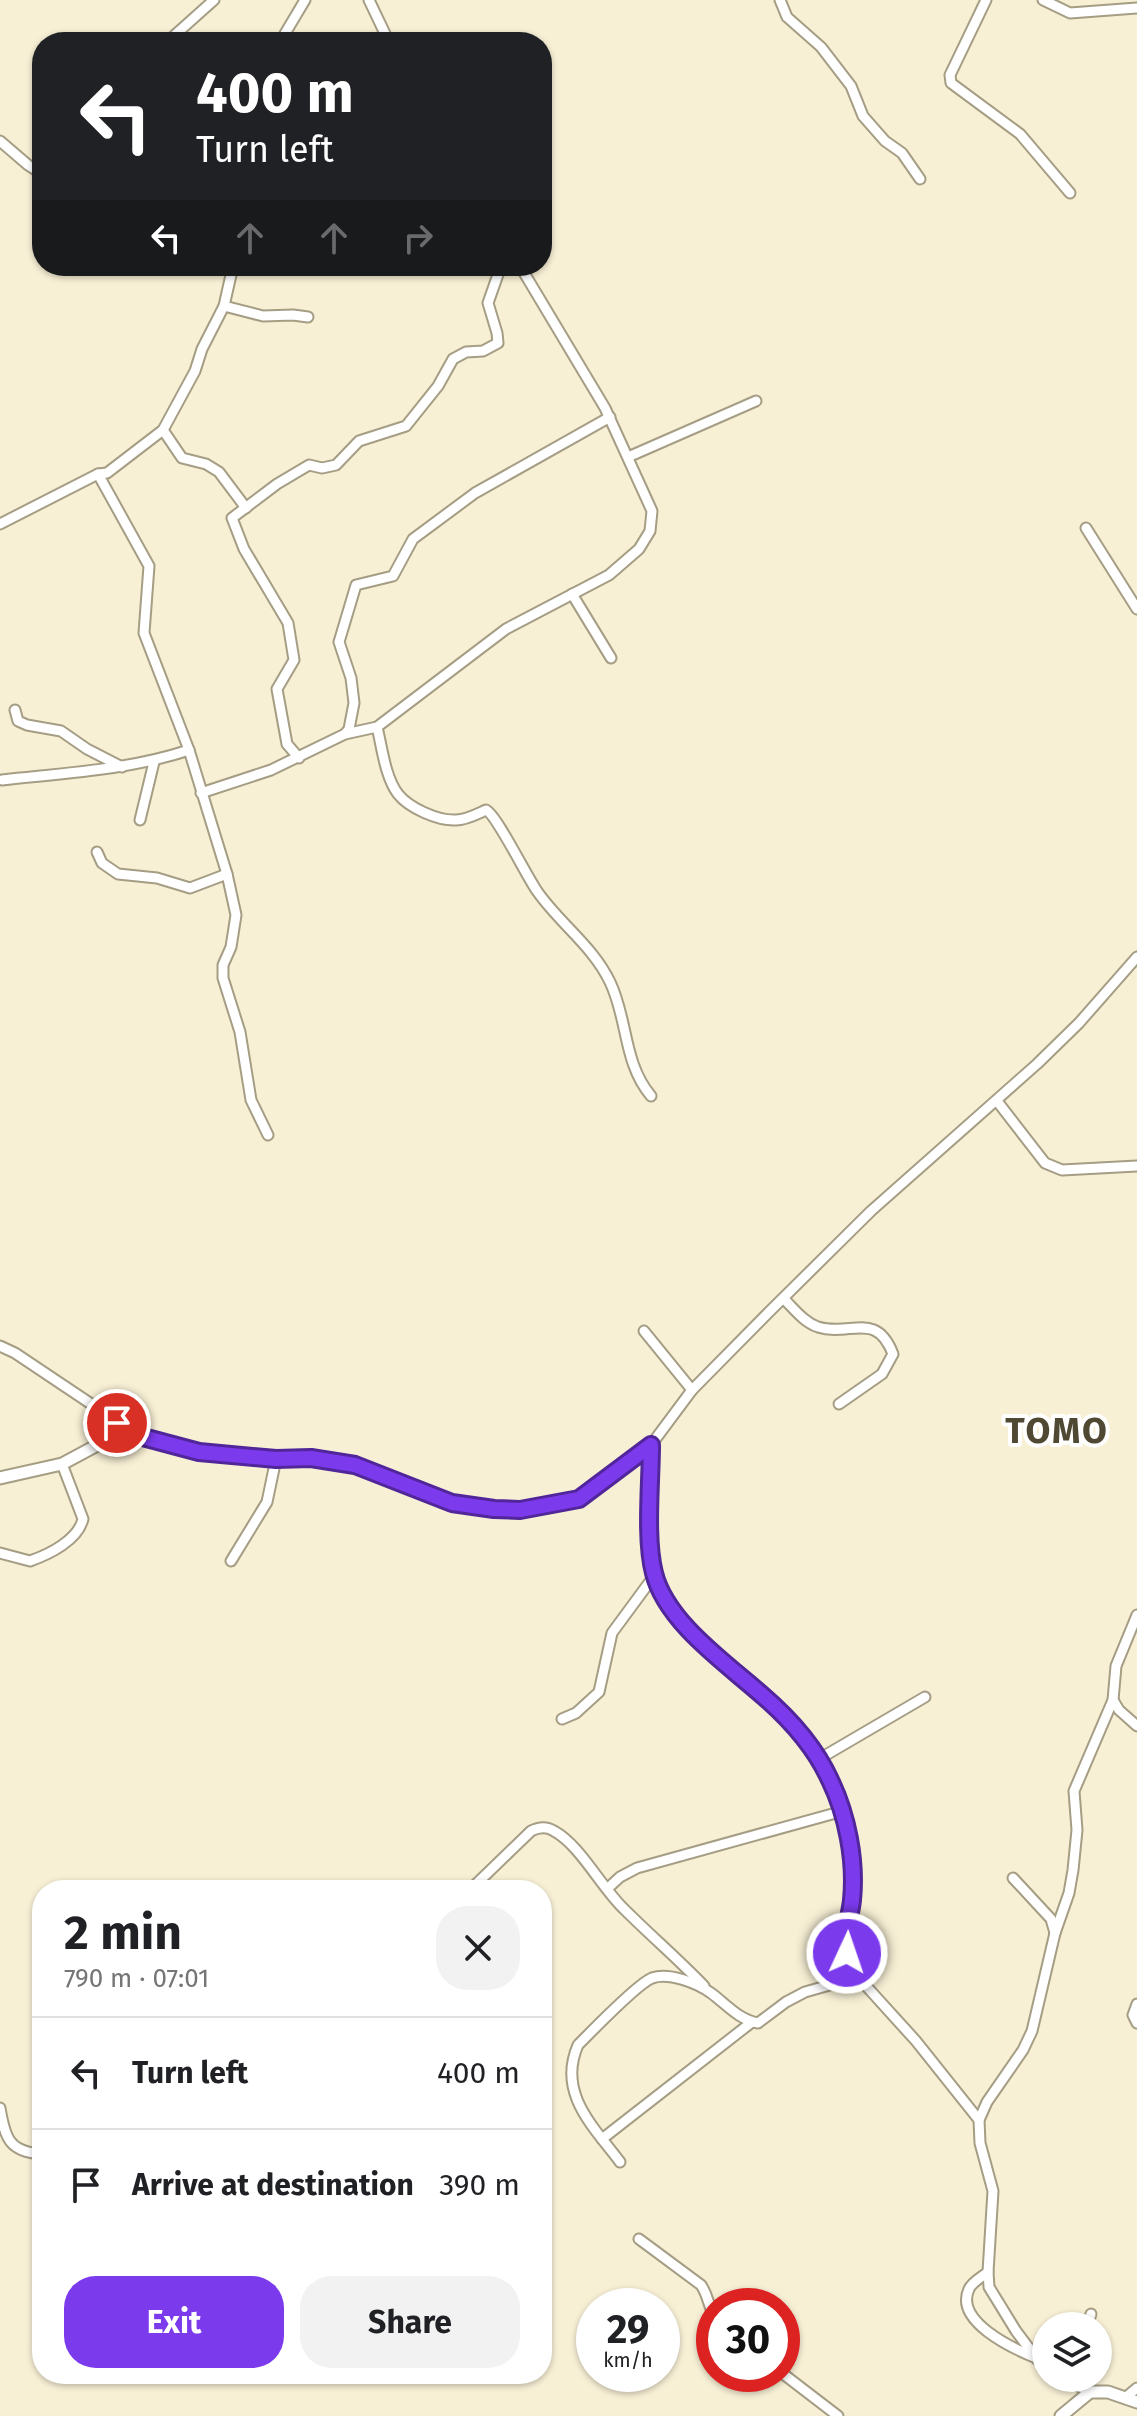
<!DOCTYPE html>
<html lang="en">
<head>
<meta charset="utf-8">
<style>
	:root { --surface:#fff; --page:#f2f2f2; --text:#202124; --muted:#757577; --line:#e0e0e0; --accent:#7c3aed }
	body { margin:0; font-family:"Fira Sans",sans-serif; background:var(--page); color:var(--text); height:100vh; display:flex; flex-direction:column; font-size:30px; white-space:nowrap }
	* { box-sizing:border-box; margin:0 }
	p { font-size:26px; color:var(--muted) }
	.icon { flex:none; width:44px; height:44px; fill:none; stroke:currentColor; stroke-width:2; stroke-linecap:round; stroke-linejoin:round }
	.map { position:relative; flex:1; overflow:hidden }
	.details { position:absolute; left:32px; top:1880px; width:520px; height:504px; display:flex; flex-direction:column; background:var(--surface); border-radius:32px; box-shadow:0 2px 6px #0004 }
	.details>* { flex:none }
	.banner { position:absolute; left:32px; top:32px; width:520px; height:244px; border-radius:32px; box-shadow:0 2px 6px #0004; background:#202124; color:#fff; overflow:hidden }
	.controls { position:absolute; left:1032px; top:2312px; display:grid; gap:16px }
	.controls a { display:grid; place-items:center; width:80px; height:80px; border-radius:50%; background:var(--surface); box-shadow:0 2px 6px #0004; font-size:40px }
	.speed { position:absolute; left:576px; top:2288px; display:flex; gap:16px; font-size:40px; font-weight:700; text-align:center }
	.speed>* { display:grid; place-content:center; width:104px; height:104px; border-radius:50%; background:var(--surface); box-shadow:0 2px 6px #0004; line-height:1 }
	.speed small { font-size:20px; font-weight:400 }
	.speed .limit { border:12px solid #d22; background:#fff; color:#111 }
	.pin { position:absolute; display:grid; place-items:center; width:68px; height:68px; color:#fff; margin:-34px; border:4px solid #fff; border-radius:50%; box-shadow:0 2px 8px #0007 }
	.me { position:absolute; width:88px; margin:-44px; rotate:3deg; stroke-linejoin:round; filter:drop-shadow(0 0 6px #0008) }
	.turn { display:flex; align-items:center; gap:28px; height:168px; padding:0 32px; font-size:36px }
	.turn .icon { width:104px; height:104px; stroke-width:2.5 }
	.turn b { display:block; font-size:56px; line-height:68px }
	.lanes { display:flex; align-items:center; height:76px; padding:0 32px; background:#0003; justify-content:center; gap:40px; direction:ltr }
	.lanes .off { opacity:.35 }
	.round { display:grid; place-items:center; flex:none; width:84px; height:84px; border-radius:32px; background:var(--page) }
	.head { display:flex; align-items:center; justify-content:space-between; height:136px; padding:0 32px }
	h1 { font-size:48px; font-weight:700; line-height:60px }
	.primary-button { display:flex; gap:16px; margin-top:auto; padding:16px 32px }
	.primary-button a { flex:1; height:92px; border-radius:32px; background:var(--accent); color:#fff; font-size:32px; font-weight:700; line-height:92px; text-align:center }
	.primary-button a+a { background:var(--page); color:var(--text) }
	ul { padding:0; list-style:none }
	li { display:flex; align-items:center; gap:24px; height:112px; padding:0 32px; border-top:2px solid var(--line) }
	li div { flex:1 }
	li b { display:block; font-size:30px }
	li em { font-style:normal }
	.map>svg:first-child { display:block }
</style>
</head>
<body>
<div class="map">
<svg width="1137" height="2416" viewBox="0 0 1137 2416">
	<rect width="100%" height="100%" fill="#f8f0d5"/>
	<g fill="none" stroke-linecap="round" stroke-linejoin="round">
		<defs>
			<g id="minor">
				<polyline points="369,0 389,42"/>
				<polyline points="780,0 787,17 821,47 851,86 863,116 885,141 902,153 920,179"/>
				<polyline points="986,0 950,75 951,83 1020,134 1070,193"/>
				<polyline points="1043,0 1070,13 1137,8"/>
				<polyline points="167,42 214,0"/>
				<polyline points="280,42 305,0"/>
				<polyline points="542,109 543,105"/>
				<polyline points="0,141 28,165 42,174"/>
				<polyline points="233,266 224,306 202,349 195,371 163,430 107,473 98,474 149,566 144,633 189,750 227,874 236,915 231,947 223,965 223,978 240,1032 251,1100 268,1135"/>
				<polyline points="224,306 263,316 293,315 308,317"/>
				<polyline points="163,430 182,458 206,464 219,472 246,508"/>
				<polyline points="628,457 756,401"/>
				<polyline points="0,524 98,474"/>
				<polyline points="1086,528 1137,609"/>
				<polyline points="572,594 611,658"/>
				<polyline points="15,710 18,721 27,725 61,731 87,749 122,767"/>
				<path d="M 377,727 C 382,747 385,777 398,794 C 409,808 438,821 456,820 C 466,820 477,814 486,810 C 496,814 527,877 537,891 C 559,923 593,946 610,982 C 628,1019 623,1063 651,1096"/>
				<polyline points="345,734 349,729 354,703 351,678 339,642 356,585 393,576 413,539 475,493 610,417"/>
				<polyline points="299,758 287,744 277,689 294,660 288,623 244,549 232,518 277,484 309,465 322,468 336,465 359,441 406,426 438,386 453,359 466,352 483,351 498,343 497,333 488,303 501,266"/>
				<path d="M 2,780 C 65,773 129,770 189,750"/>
				<polyline points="201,793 271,770 345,734 377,727 506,629 609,575 639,549 650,531 652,511 605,408 520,266"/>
				<polyline points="140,820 154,762"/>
				<polyline points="97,852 102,863 118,874 157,878 190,888 227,874"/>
				<polyline points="997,1101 1045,1163 1062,1170 1137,1166"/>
				<path d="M 784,1299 C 795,1310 804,1322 818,1327 C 850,1337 876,1310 893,1354 L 882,1374 L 839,1404"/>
				<polyline points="644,1331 692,1390"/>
				<polyline points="0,1346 15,1353 139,1436"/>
				<path d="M 0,1553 L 30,1561 C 50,1554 78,1540 83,1519 L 62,1464"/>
				<polyline points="231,1561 267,1502 276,1459"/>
				<polyline points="1113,1700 1119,1710 1137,1726"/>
				<polyline points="562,1719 576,1713 599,1692 612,1633 654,1576"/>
				<polyline points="819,1759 925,1697"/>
				<polyline points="1013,1878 1051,1919 1055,1933"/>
				<polyline points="607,1889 620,1877 637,1868 843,1811"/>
				<path d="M 470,1890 L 531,1831 C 539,1827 546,1826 554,1831 C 580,1845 601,1887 624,1909 C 650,1935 678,1959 704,1986"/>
				<polyline points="1137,2004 1133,2015 1137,2023"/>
				<path d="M 0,2108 C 5,2138 9,2152 42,2154"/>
				<polyline points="979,2120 987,2102 1023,2050 1032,2031 1055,1933 1069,1893 1073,1870 1077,1830 1074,1791 1113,1700 1116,1666 1137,1615"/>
				<polyline points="602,2139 752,2022"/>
				<path d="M 620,2162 C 593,2126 557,2093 578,2045 C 592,2031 637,1984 652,1978 C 669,1972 697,1983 711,1993 C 726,2004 739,2020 758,2023 L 786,2002 L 805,1992 L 858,1977"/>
				<path d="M 639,2239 L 701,2285 C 708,2295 708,2305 714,2315"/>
				<path d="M 988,2272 C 982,2277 972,2282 969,2289 C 954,2321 1012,2348 1034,2357"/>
				<polyline points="1087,2326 1091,2314"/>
				<polyline points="1046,2366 1037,2359 1016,2331 989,2287 988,2272 993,2191 980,2143 979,2120 916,2041 858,1977 847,1953 844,1938 852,1902 850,1855 843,1811 830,1779 804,1737 779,1711 681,1620 654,1576 650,1549 651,1445 692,1390 770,1311 871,1211 1037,1064 1079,1023 1137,957"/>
				<polyline points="782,2373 838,2416"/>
				<polyline points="1062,2378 1090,2392"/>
				<polyline points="1125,2398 1137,2388"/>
			</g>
			<g id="tertiary">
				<polyline points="0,1478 62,1464 103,1442 139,1436 199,1452 276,1459 311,1458 355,1465 452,1503 494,1509 520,1510 579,1499 651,1445"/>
				<polyline points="1061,2416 1090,2392 1108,2392 1137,2402"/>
			</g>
		</defs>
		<use href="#minor" stroke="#a59d84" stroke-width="13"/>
		<use href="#tertiary" stroke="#a59d84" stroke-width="15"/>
		<use href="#minor" stroke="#fff" stroke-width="9"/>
		<use href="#tertiary" stroke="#fff" stroke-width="11"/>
	</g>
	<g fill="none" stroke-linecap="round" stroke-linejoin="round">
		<defs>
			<path id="route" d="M 117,1423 L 139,1436 L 199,1452 L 276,1459 L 311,1458 L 355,1465 L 452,1503 L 494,1509 L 520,1510 L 579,1499 L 651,1445 C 651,1481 645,1539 654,1573 C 666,1622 726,1663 762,1695 C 790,1719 815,1747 830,1780 C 847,1815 856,1860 852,1900 C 850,1919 843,1934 847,1953"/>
		</defs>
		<use href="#route" stroke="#51269a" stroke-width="20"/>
		<use href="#route" stroke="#7c3aed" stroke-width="14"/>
	</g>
	<g text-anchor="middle" stroke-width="8" stroke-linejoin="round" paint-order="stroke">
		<g font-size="36" font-weight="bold" letter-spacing="2" fill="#4f4832" stroke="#fff">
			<text x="1057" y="1443">TOMO</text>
		</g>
	</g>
</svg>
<div class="controls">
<a><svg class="icon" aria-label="layers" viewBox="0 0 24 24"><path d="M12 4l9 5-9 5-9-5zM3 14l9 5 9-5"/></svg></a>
</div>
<div class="speed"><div>29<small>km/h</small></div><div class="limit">30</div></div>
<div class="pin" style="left:117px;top:1423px;background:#d93025"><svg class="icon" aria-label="arrive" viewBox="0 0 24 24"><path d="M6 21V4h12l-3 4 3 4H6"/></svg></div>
<svg class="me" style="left:847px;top:1953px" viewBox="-20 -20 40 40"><circle r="17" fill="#7c3aed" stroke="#fff" stroke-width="3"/><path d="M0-11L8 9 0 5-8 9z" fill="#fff"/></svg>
<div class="banner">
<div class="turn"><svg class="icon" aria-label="left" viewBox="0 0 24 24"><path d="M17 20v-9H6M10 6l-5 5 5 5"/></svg><div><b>400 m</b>Turn left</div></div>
<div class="lanes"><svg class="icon" aria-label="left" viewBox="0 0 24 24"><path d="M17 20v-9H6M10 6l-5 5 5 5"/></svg><svg class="icon off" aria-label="ahead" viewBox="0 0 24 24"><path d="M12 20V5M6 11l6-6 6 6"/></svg><svg class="icon off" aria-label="ahead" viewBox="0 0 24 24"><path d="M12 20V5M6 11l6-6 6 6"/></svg><svg class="icon off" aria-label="right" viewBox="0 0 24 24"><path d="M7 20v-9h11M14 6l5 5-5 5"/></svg></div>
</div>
<section class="details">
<div class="head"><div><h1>2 min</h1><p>790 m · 07:01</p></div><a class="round"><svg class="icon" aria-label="close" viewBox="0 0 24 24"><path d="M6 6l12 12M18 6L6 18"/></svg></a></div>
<ul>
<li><svg class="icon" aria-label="left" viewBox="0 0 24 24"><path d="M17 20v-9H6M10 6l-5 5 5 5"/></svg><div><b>Turn left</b></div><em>400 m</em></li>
<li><svg class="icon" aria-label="arrive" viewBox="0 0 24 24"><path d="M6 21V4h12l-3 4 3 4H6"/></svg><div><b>Arrive at destination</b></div><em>390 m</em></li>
</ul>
<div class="primary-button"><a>Exit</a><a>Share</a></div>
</section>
</div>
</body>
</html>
